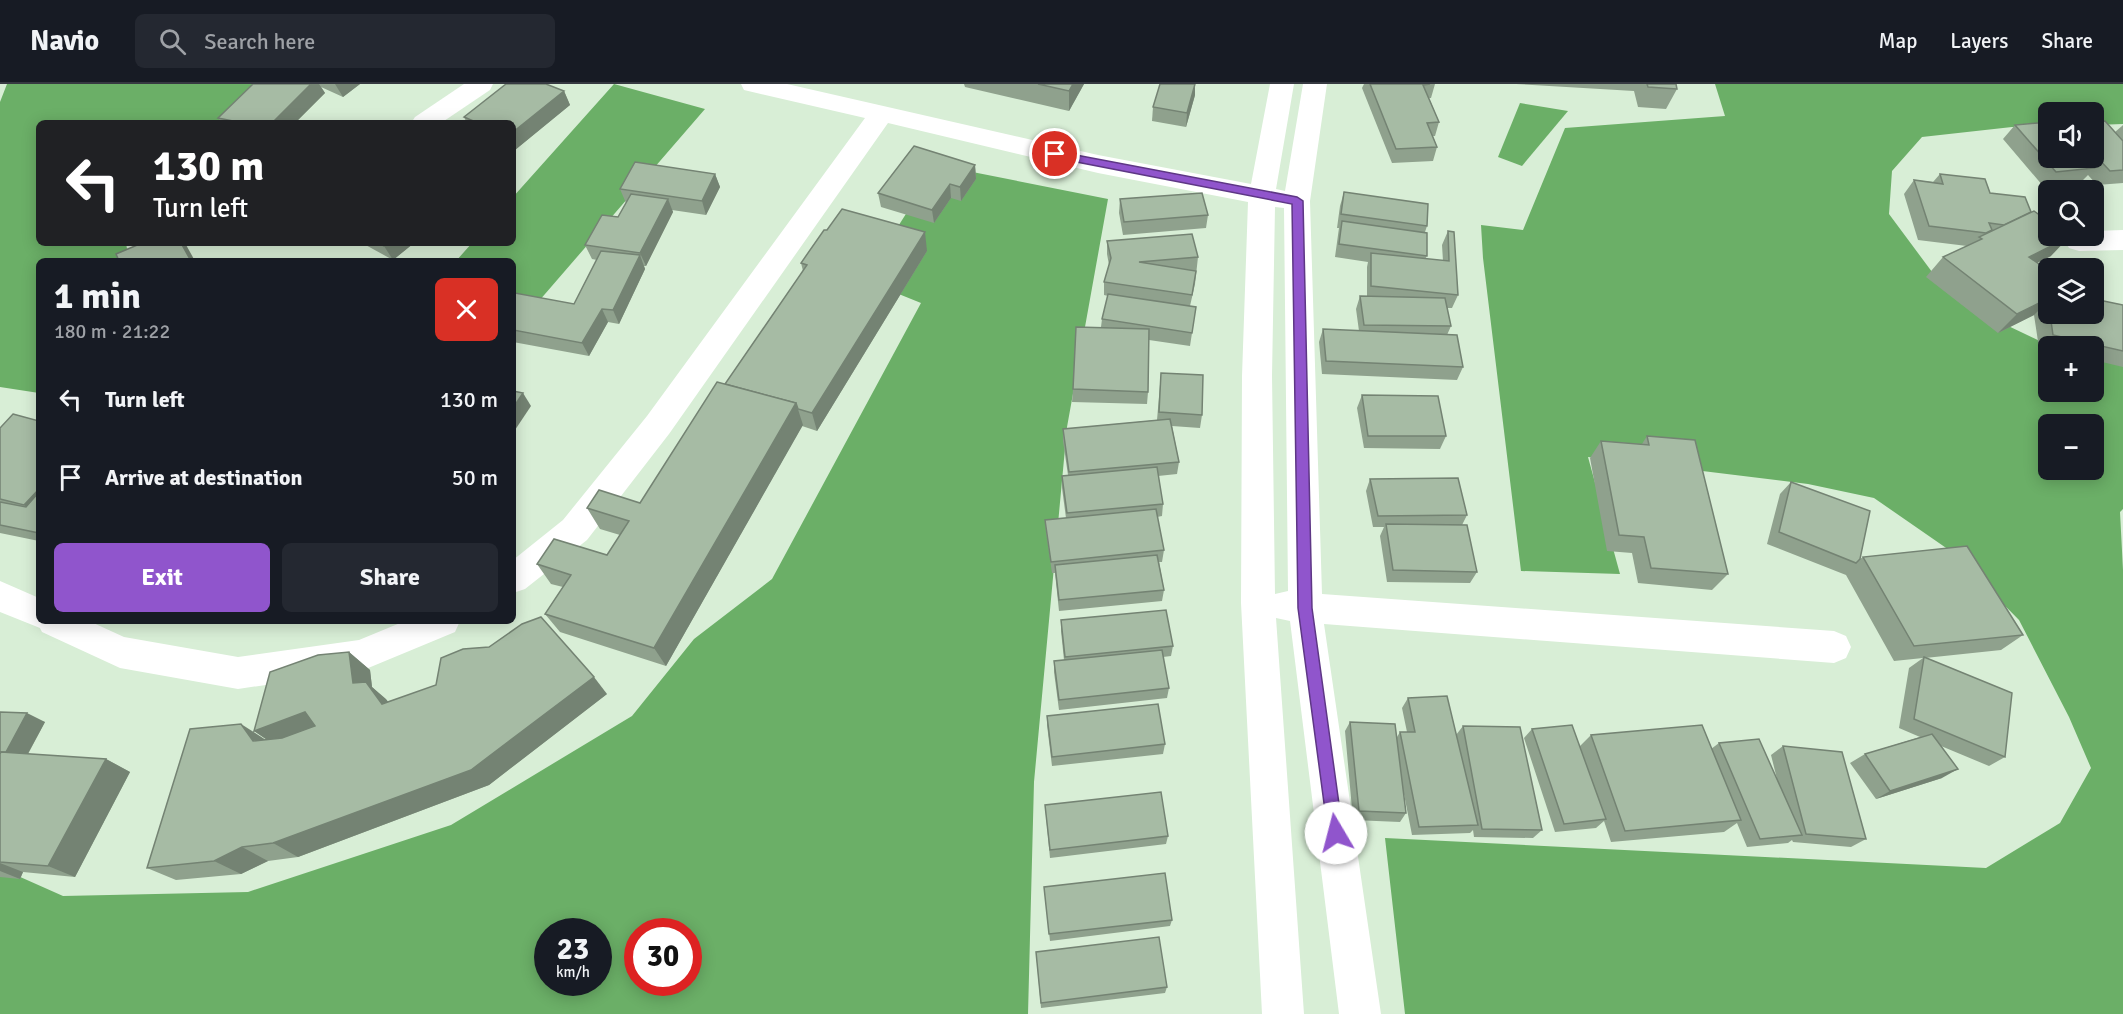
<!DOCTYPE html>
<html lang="en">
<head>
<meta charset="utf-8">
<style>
	:root { --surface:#171b24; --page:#242831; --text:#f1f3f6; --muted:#9ea1a6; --line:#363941; --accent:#9055cc }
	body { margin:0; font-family:Signika,sans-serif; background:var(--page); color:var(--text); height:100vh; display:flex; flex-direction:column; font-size:22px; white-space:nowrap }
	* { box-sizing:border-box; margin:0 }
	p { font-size:20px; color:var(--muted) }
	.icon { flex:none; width:33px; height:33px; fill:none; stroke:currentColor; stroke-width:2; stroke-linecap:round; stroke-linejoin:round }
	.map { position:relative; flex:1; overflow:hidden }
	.drawer { position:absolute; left:36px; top:174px; width:480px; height:366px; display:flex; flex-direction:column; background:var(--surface); border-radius:9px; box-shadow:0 3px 15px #0003 }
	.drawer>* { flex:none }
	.banner { position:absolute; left:36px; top:36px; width:480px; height:126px; border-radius:9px; box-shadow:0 3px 15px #0003; background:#202124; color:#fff; overflow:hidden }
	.buttons { position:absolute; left:2038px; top:18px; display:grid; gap:12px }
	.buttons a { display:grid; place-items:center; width:66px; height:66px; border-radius:9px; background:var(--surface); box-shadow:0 3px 15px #0003; font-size:30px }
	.speed { position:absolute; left:534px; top:834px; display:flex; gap:12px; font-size:30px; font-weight:700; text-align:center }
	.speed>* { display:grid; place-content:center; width:78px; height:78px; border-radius:50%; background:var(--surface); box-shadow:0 3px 15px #0003; line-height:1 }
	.speed small { font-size:15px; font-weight:400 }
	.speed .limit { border:9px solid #d22; background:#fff; color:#111 }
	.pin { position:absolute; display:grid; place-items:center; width:51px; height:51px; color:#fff; margin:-26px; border:3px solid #fff; border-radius:50%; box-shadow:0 2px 6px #0007 }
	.me { position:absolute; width:66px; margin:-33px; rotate:352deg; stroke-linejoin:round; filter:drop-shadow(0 0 4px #0008) }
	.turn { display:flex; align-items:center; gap:21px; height:126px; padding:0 18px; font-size:27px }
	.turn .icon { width:78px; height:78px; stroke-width:2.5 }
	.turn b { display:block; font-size:42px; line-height:51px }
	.round { display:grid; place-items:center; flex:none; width:63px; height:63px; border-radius:9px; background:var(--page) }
	.head { display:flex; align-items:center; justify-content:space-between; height:102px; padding:0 18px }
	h1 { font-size:36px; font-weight:700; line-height:45px }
	.action { display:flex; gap:12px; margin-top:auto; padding:12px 18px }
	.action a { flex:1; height:69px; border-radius:9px; background:var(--accent); color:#fff; font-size:24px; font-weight:700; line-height:69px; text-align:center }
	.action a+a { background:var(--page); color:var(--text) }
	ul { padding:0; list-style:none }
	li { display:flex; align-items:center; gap:18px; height:78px; padding:0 18px }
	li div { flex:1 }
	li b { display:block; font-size:22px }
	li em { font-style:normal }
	header { display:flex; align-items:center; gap:36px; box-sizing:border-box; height:84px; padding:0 30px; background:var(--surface); border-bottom:2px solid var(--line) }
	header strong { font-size:28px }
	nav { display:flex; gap:33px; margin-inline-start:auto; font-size:21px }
	.search { width:420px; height:54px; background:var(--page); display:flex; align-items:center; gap:15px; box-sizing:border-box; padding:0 21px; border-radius:9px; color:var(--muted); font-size:22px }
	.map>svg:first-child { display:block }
</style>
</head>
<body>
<header>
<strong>Navio</strong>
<div class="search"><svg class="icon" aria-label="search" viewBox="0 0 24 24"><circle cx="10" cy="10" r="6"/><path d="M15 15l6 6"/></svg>Search here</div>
<nav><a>Map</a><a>Layers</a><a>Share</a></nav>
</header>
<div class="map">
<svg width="2123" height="930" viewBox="0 0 2123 930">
	<rect width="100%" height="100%" fill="#d8eed6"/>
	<g fill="#6baf67" fill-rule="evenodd">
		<polygon points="7,0 281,0 232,39 39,39 39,159 126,159 129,177 39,177 39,309 0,303 0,18"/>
		<polygon points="614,0 705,25 513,247 513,177 456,177 472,159 513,159 513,113"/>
		<path d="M 1715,0 L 2123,0 L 2123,40 L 2094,41 L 2094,28 L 2049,28 L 2049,42 L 2012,43 L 1922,53 L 1892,87 L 1889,130 L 1938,196 L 1981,229 L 2048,261 L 2049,308 L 2094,308 L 2094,274 L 2123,282 L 2123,425 L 2120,428 L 2123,486 L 2123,930 L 1405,930 L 1385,754 L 1986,784 L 2060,739 L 2091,684 L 2069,633 L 2019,536 L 1952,468 L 1874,414 L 1808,400 L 1588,373 L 1620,490 L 1521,487 L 1483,174 L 1481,141 L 1523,146 L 1565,44 L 1725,32 ZM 2049,340 L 2094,340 L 2094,386 L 2049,386 Z"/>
		<polygon points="1520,19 1568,27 1522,82 1498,73"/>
		<path d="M 937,81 L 1108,115 L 1067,343 L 1034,698 L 1028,930 L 0,930 L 0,784 L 63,812 L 248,808 L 451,741 L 632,632 L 694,555 L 772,495 L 921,219 L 864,196 ZM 548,848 L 598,848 L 598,898 L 548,898 ZM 638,848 L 688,848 L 688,898 L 638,898 Z"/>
	</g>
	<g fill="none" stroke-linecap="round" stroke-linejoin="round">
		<g fill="#fff" fill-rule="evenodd">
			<polygon points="464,0 493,0 490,6 441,39 411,39 415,33"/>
			<path d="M 741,0 L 787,0 L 1098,71 L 1251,100 L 1270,0 L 1294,0 L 1276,105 L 1285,107 L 1303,0 L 1327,0 L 1310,117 L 1322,510 L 1834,547 L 1846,552 L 1851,563 L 1846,574 L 1834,579 L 1324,540 L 1381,930 L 1339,930 L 1290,537 L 1276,534 L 1304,930 L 1262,930 L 1241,519 L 1242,292 L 1248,118 L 1098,89 L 888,39 L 669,350 L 587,456 L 525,505 L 513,509 L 513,476 L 563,436 L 647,332 L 865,34 L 744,6 ZM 1275,123 L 1284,124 L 1288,507 L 1275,510 L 1272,292 Z"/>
			<polygon points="2123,146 2123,166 2079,167 2069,164 2065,157 2068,152 2094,152 2094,147"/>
			<polygon points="0,497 39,514 39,537 89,537 124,553 238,573 359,556 405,537 460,537 455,548 361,587 238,605 120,584 42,548 40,544 0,528"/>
		</g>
	</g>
	<g fill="#8fa18d">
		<polygon points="253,0 360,0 343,13 321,3 325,9 295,39 222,39 218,34"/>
		<polygon points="964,0 1084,0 1069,27 965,3"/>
		<polygon points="1364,0 1435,0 1431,14 1429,14 1439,38 1435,52 1433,52 1437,63 1433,77 1392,79 1362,4"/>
		<polygon points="1516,0 1676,0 1677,5 1666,25 1638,23 1634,7"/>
		<polygon points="564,7 570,21 515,66 513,65 513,39 467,39 464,33"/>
		<polygon points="1195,11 1186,43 1152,37 1153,23"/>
		<polygon points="2094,38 2115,48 2122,42 2123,41 2123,99 2097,101 2088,91 2081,98 2043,102 2003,55 2015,41 2049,74 2094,74"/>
		<polygon points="975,81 976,95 961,117 951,114 934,139 881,123 878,109"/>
		<polygon points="715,90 720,103 706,131 672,126 673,128 646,182 644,182 645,185 619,240 608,238 589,272 513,258 513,212 574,220 597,176 592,175 585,161 618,133 626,119 620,105"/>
		<polygon points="1940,90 1990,109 2031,128 2051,172 2037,179 2049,187 2049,230 2094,230 2123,221 2123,283 2094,276 2094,262 2049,262 2049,266 2039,264 2034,231 1998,249 1926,193 1943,173 1967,162 1918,156 1904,110 1914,96 1933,98"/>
		<polygon points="1344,108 1427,142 1425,148 1427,172 1425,175 1443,177 1442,161 1448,147 1458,211 1452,224 1447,224 1451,242 1447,251 1463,283 1457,296 1322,290 1319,258 1323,245 1359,247 1356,225 1360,212 1367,212 1367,183 1368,178 1335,173 1338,151 1339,144 1337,144 1340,122"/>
		<polygon points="1120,115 1208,131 1206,144 1123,151 1119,129"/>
		<polygon points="1107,157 1198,173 1195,200 1190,222 1196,223 1190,262 1149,256 1148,308 1147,320 1072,318 1073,305 1101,243 1102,235 1108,212 1104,211 1104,198 1109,181 1107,170"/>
		<polygon points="362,159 414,159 393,176"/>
		<polygon points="927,167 817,347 802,342 666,582 560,548 545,530 563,503 551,500 537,480 607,471 620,451 600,445 587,424 640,419 725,300 803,187 801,179"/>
		<polygon points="1161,289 1202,331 1200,344 1172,342 1179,378 1177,390 1158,392 1163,420 1162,432 1157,433 1164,466 1162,478 1159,478 1164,506 1162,517 1059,527 1055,489 1052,489 1046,448 1045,436 1066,434 1062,404 1062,392 1068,391 1063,357 1063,345 1157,336"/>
		<polygon points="1362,311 1446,352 1440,365 1364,364 1357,324"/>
		<polygon points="39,337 39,457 0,449 0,344"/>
		<polygon points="1647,352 1728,490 1712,506 1638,499 1632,469 1607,467 1590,374 1601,357 1642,360"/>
		<polygon points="1370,395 1467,431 1462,441 1477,488 1470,499 1387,498 1380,452 1384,443 1373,443 1366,407"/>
		<polygon points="1791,398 1860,475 1863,473 2023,551 2001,566 1925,574 2005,673 1989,682 1941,662 1942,694 1876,715 1850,679 1865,670 1920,653 1899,644 1909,584 1923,574 1894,577 1846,491 1767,460 1780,410"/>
		<polygon points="1061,536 1173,562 1171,572 1163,573 1169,604 1167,614 1059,626 1054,588 1054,577 1064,576 1061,547"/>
		<polygon points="349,568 370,586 372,603 388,618 607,610 489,701 298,773 268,777 241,790 176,796 147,784 266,656 267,656 254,647"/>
		<polygon points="1408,614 1456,651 1463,642 1542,746 1533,754 1474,753 1473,746 1470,749 1412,751 1403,705 1406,729 1400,738 1353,736 1345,647 1350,638 1397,653 1400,648 1407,648 1402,624"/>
		<polygon points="0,628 45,638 28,670 106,675 130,688 75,793 23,788 20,795 0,793"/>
		<polygon points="1047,632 1165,660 1163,670 1052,682 1047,641"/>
		<polygon points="1532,645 1580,662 1591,651 1711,665 1719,659 1777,695 1771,671 1783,662 1866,755 1851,763 1793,758 1792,756 1788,759 1747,763 1737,739 1724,748 1611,758 1604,737 1596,744 1555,748 1524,654"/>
		<polygon points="1045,721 1168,752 1166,760 1050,774"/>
		<polygon points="1044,803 1172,836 1170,842 1050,857"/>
		<polygon points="1036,868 1167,903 1165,909 1041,924"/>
	</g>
	<g fill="#748373">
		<polygon points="311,0 319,0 325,9 295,39 272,39"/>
		<polygon points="335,0 360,0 343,13"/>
		<polygon points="1073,0 1084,0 1069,27 1069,7"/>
		<polygon points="1195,0 1195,11 1186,43 1187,29"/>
		<polygon points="564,7 570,21 515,66 513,61 513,48"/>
		<polygon points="975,81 976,95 961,117 960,103"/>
		<polygon points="715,90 720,103 706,131 702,117"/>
		<polygon points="950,100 951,114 934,139 932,126"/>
		<polygon points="668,115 673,128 646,182 640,169"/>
		<polygon points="925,148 927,167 817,347 812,329"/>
		<polygon points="2069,153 2051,172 2010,192 2029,173"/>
		<polygon points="181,159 185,159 195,177 191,177"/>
		<polygon points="388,159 414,159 393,176 384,162"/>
		<polygon points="640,171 645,185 619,240 613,226"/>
		<polygon points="2049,214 2049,223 2048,217 2034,231 1998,249 2017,230"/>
		<polygon points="602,225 608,238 589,272 582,259"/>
		<polygon points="523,309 531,322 513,349 513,324"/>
		<polygon points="796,319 803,341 666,582 654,564"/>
		<polygon points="39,405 39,432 24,421"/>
		<polygon points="349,568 370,586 372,603 386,615 403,637 353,599"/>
		<polygon points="594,593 607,610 489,701 298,773 273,759"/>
		<polygon points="305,628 328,645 278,663 254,647"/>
		<polygon points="27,629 45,638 0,721 0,678"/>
		<polygon points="241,640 266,656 253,657"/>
		<polygon points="106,675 130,688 75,793 48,782"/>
		<polygon points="1958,685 1942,694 1876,715 1890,707"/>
		<polygon points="242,763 268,777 241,790 214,777"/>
		<polygon points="0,779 23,788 20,795 0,787"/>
	</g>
	<g fill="#a6bba4" stroke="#748373" stroke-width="1.5">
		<polygon points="253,0 311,0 272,39 243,39 218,34"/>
		<polygon points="506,0 546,0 564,7 513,48 513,39 478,39 464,33"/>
		<polygon points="1038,0 1073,0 1069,7"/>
		<polygon points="1160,0 1195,0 1187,29 1153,23"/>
		<polygon points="1370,0 1430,0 1423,1 1439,38 1427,39 1437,63 1396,65"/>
		<polygon points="1647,0 1676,0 1677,5 1648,3"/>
		<polygon points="2105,37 2123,57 2123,86 2110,87 2094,70 2094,38"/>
		<polygon points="2049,38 2049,74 2084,74 2094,84 2056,88 2015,41"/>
		<polygon points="914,62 975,81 960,103 950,100 932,126 878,109"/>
		<polygon points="635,78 715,90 702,117 620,105"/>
		<polygon points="1940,90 1985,95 1990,109 2025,113 2031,128 2004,141 1989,139 1992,146 1986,149 1929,142 1914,96 1943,100"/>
		<polygon points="1344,108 1428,120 1427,142 1341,130"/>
		<polygon points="1202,109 1208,131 1124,138 1120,115"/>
		<polygon points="631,110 668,115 640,169 585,161 602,131 618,133"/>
		<polygon points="842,125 925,148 812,329 798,325 796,319 725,300 807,181 801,179 824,146 827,146"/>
		<polygon points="2034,127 2049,138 2049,152 2068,152 2069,153 2029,173 2049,187 2049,214 2017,230 1943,173 1982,155 1979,153"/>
		<polygon points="1342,137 1427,149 1427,172 1339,160"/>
		<polygon points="1448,147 1454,148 1458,211 1371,202 1371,169 1449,177"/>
		<polygon points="1192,150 1198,173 1139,178 1196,187 1192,211 1104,198 1111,174 1107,157"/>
		<polygon points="142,159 181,159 191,177 119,177 116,170"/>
		<polygon points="379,159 388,159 384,162"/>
		<polygon points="601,167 640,171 613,226 602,225 582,259 513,246 513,212 515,209 574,220"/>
		<polygon points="1108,210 1196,223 1192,249 1102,235"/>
		<polygon points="1360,212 1445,214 1451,242 1364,241"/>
		<polygon points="2094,215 2123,221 2123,267 2053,251 2050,230 2094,230"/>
		<polygon points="1076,243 1149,245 1148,308 1073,305"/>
		<polygon points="1323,245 1457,251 1463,283 1326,277"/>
		<polygon points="1161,289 1203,291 1202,331 1159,328"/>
		<polygon points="717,298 796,319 654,564 545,530 571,491 537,480 554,455 607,471 629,437 587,424 599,406 640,419"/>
		<polygon points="513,307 523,309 513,324"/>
		<polygon points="1362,311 1438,312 1446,352 1368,352"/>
		<polygon points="13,330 39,337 39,405 24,421 0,415 0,344"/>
		<polygon points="1170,335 1179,378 1069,388 1063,345"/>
		<polygon points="1647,352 1695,356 1728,490 1651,484 1644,453 1619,451 1601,357 1649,361"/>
		<polygon points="1157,383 1163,420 1067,429 1062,392"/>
		<polygon points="1458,394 1467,431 1378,432 1370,395"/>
		<polygon points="1791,398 1870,427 1860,475 1856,479 1779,448"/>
		<polygon points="39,408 39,449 0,441 0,418 26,423"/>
		<polygon points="1156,425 1164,466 1051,478 1045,436"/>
		<polygon points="1386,440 1467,441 1477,488 1393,486"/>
		<polygon points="1967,462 2023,551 1914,562 1863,473"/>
		<polygon points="1157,471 1164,506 1059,516 1055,481"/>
		<polygon points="1166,526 1173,562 1065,573 1061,536"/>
		<polygon points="541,533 594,593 471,686 273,759 242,763 214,777 147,784 190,645 241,640 253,657 282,654 315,642 305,628 254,647 270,588 318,571 349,568 353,599 366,598 382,620 436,601 441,574 463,565 489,563 522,540"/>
		<polygon points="1162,566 1169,604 1059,616 1054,577"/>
		<polygon points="1924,573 2012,609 2005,673 1914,635"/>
		<polygon points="1447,612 1478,741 1419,743 1400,648 1415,648 1408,614"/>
		<polygon points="1158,620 1165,660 1052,673 1047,632"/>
		<polygon points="0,628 27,629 6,668 1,668 0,670"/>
		<polygon points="1350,638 1395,640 1406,729 1359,727"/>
		<polygon points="1572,641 1606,735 1564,740 1532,645"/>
		<polygon points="1702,641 1741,736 1625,747 1591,651"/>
		<polygon points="1463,642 1520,643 1542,746 1482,745"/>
		<polygon points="1932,650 1958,685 1890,707 1865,670"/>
		<polygon points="1759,655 1802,751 1760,755 1719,659"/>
		<polygon points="1783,662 1842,668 1866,755 1806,750"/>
		<polygon points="1,668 106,675 48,782 0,778 0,670"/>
		<polygon points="1161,708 1168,752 1050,766 1045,721"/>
		<polygon points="1165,789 1172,836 1049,850 1044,803"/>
		<polygon points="1159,853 1167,903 1041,919 1036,868"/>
	</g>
	<polygon fill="#9055cc" stroke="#5e3785" stroke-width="1.5" points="1055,67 1297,113 1303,117 1312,524 1343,749 1341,755 1336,757 1330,755 1328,749 1298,524 1292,120 1051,73 1049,70"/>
</svg>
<div class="buttons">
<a><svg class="icon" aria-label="sound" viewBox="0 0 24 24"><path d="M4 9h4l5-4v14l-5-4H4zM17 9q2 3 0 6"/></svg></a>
<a><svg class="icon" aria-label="search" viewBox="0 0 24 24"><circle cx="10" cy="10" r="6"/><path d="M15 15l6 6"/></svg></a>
<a><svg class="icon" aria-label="layers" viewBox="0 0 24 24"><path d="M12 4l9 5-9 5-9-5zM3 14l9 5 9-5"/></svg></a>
<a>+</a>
<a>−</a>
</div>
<div class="speed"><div>23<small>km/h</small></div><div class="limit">30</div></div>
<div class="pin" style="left:1055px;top:70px;background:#d93025"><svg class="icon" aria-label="arrive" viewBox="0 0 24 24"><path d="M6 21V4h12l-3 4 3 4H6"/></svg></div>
<svg class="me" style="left:1336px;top:749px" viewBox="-20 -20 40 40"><circle r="19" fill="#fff"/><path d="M0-13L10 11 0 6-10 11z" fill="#9055cc"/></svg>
<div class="banner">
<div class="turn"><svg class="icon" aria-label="left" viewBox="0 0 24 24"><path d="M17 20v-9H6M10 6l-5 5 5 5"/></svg><div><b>130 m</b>Turn left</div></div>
</div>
<section class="drawer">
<div class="head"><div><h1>1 min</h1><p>180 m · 21:22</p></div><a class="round" style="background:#d93025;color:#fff"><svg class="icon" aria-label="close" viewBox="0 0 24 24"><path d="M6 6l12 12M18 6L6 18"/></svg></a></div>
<ul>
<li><svg class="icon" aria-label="left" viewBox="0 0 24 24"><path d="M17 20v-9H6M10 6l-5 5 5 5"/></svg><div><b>Turn left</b></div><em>130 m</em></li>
<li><svg class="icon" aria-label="arrive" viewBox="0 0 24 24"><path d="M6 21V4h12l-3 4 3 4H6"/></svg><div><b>Arrive at destination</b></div><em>50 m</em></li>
</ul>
<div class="action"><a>Exit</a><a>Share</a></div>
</section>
</div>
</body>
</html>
